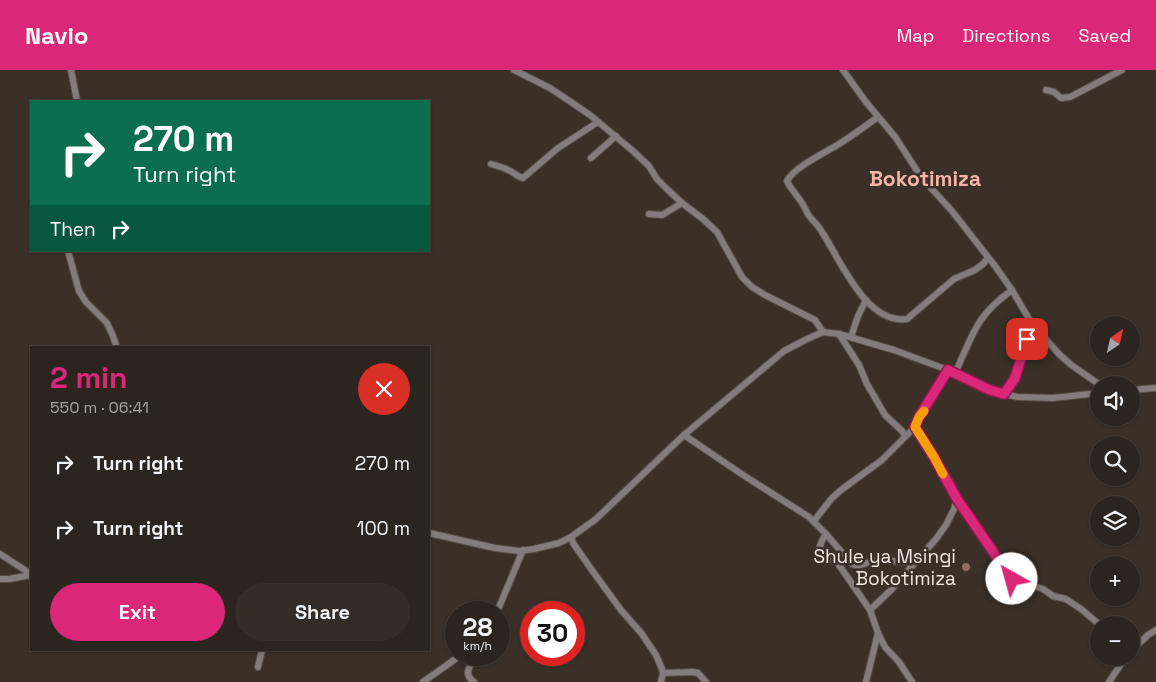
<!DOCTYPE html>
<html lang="en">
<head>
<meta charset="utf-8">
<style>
	:root { --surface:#2c241e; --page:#342c27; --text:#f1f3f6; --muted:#a6a4a4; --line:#48413c; --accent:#db2777 }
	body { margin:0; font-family:"Space Grotesk",sans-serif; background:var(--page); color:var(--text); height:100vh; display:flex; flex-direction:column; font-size:19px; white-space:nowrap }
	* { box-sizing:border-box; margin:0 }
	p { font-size:16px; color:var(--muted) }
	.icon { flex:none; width:28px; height:28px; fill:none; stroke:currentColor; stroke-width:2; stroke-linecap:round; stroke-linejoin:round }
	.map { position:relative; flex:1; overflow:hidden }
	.details { position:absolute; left:30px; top:276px; width:400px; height:305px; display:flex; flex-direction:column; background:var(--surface); border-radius:0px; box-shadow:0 1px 4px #0004,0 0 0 1px var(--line) }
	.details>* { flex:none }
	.guide { position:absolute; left:30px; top:30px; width:400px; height:152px; border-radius:0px; box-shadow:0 1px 4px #0004,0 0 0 1px var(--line); background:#0b6e4f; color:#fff; overflow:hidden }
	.needle { width:32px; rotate:34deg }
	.tools { position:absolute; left:1090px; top:246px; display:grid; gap:10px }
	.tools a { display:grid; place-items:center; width:50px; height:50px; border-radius:50%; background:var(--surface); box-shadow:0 1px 4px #0004,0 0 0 1px var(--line); font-size:25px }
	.speed { position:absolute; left:445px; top:531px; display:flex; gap:10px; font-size:25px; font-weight:700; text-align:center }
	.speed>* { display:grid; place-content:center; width:65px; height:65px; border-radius:50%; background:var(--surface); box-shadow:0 1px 4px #0004,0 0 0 1px var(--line); line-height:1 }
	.speed small { font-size:12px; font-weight:400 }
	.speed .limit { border:8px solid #d22; background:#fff; color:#111 }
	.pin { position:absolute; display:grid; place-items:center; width:42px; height:42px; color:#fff; margin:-21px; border-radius:10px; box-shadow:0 2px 8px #0006 }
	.me { position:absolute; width:55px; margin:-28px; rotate:322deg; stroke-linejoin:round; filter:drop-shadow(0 0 4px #0008) }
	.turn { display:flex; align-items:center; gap:18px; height:105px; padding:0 20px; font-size:22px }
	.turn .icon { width:65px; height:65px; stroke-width:2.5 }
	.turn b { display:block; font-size:35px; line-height:42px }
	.then { display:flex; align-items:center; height:48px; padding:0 20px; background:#0003; gap:10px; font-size:19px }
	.round { display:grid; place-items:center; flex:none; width:52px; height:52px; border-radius:26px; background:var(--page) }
	.head { display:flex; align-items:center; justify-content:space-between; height:85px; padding:0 20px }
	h1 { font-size:30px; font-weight:700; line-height:38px; color:var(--accent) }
	.primary-button { display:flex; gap:10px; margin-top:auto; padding:10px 20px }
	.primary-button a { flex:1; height:58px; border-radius:30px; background:var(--accent); color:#fff; font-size:20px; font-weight:700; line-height:58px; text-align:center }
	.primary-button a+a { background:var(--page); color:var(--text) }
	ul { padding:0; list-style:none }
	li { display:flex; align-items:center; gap:15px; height:65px; padding:0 20px }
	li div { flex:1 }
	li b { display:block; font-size:19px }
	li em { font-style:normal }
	header { display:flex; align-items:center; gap:30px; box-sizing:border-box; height:70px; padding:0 25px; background:var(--accent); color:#fff }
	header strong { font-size:24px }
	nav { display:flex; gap:28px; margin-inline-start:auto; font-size:18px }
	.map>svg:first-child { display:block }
</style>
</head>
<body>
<header>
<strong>Navio</strong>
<nav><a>Map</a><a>Directions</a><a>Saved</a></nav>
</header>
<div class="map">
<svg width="1156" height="612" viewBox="0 0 1156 612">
	<rect width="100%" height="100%" fill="#3a3028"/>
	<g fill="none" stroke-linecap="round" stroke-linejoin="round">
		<defs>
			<g id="minor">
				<polyline points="71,0 77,31"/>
				<polyline points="514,0 550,18 568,30 590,45 633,81 649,96 657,109 667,119 682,133 703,149 717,162 742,207 752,217 765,225 815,250 823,262"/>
				<polyline points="843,0 866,32 896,68 921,107 952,141 995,196 1012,220 1032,254 1059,284 1070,294 1100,315"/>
				<polyline points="1046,20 1054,22 1061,28 1070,27 1122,0"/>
				<path d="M 878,47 C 865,56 852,66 839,74 C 826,82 793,98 787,111 C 790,118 796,124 800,130 C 804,135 806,142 810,147 C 814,152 819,156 822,162 C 840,189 866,255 907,249 L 954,209 L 975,200 L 983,194 L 988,188"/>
				<polyline points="591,88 616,66"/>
				<path d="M 491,94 C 497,96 503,97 508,100 C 514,102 517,107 523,108 L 558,78 L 598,52"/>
				<polyline points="649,144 662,145 682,133"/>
				<polyline points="68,181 79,221 86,232 107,253 113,266 117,278"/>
				<polyline points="839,264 859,295 867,314 881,338 885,345 902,361 905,366"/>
				<polyline points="851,267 858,246 866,230"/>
				<path d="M 955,303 C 963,287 971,264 981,250 C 989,238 1001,228 1012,220"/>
				<polyline points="1131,320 1156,318"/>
				<polyline points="1004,324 1015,308 1032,254"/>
				<polyline points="915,357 934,387 957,429 992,480 1007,505 1012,509 1043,519 1053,526 1066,529 1081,539 1100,555"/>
				<polyline points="684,365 743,405 809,447 826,464 852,494 858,496 872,491 880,490 914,493"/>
				<polyline points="814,451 832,428 841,420 882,390 915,357 919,347 948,300"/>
				<polyline points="429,463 495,478 519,481 534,479 559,473 571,467 596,449 684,365 784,281 807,269 823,262 839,264 894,280 948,300 990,319 1004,324 1018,327 1053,328 1099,323"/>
				<path d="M 826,464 C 822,470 814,484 825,488 C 833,491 833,488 839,495 L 870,540 L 878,563 L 885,577 L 899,592 L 912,612"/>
				<polyline points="571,467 573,473 594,503 621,540 642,564 656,585 662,599 663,603 661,612"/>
				<polyline points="0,484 31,504"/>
				<polyline points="0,509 9,509 31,505"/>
				<polyline points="870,540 891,520 936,469 946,455 954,439 957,429"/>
				<polyline points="497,542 523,480"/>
				<polyline points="1131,581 1148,565 1156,560"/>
				<polyline points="258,597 262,580"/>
				<polyline points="663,603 693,602 698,603 706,612"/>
				<polyline points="423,612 461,585"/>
				<path d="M 474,612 C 462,603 471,596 476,585"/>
				<polyline points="866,612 878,563"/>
				<polyline points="1109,612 1125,588"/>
			</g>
		</defs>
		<use href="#minor" stroke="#574d46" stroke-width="8"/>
		<use href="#minor" stroke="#837c7b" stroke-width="6"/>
	</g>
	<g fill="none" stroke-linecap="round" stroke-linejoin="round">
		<defs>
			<polyline id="route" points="1012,509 1007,505 992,480 957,429 934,387 915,357 919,347 948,300 990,320 1004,324 1015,308 1027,269"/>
		</defs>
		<use href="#route" stroke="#8e194d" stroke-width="12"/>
		<use href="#route" stroke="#db2777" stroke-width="9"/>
		<polyline stroke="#f59e0b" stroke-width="9" points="924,341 919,347 915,357 934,387 943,404"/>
	</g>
	<circle fill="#8d6e63" stroke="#3a3028" stroke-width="2" cx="966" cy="497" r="5"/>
	<g text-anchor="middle" stroke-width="5" stroke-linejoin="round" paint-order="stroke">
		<g font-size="19" fill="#eee7e2" stroke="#3a3028" text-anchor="end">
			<text x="956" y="493">Shule ya Msingi<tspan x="956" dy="22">Bokotimiza</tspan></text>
		</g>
		<g font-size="21" font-weight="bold" fill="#f6b3a8" stroke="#3a3028">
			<text x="925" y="116">Bokotimiza</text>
		</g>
	</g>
</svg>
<div class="tools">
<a><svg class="needle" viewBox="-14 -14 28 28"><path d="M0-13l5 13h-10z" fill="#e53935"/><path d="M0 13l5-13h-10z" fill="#a6a4a4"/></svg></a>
<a><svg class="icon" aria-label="sound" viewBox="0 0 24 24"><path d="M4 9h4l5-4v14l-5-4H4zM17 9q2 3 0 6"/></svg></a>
<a><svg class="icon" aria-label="search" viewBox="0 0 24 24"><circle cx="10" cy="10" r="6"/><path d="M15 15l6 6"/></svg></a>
<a><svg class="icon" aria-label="layers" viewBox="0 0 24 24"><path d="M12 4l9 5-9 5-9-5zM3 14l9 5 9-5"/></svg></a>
<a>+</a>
<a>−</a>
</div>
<div class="speed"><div>28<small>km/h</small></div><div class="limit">30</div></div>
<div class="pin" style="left:1027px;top:269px;background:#d93025"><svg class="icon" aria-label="arrive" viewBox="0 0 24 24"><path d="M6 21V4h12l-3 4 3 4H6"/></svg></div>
<svg class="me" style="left:1012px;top:509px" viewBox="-20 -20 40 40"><circle r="19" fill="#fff"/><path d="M0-13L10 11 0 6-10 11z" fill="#db2777"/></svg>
<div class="guide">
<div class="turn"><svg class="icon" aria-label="right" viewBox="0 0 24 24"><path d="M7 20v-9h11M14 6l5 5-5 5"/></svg><div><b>270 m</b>Turn right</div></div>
<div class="then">Then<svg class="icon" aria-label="right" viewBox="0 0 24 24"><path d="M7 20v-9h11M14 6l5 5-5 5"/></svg></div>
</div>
<section class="details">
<div class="head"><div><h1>2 min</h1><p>550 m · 06:41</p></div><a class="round" style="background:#d93025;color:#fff"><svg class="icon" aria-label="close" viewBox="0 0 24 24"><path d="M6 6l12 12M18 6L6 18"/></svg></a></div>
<ul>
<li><svg class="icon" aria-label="right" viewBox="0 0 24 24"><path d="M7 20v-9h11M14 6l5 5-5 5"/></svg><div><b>Turn right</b></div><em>270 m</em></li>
<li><svg class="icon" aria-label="right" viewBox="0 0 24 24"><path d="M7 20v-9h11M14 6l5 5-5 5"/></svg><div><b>Turn right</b></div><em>100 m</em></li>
</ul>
<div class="primary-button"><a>Exit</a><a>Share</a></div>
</section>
</div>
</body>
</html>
